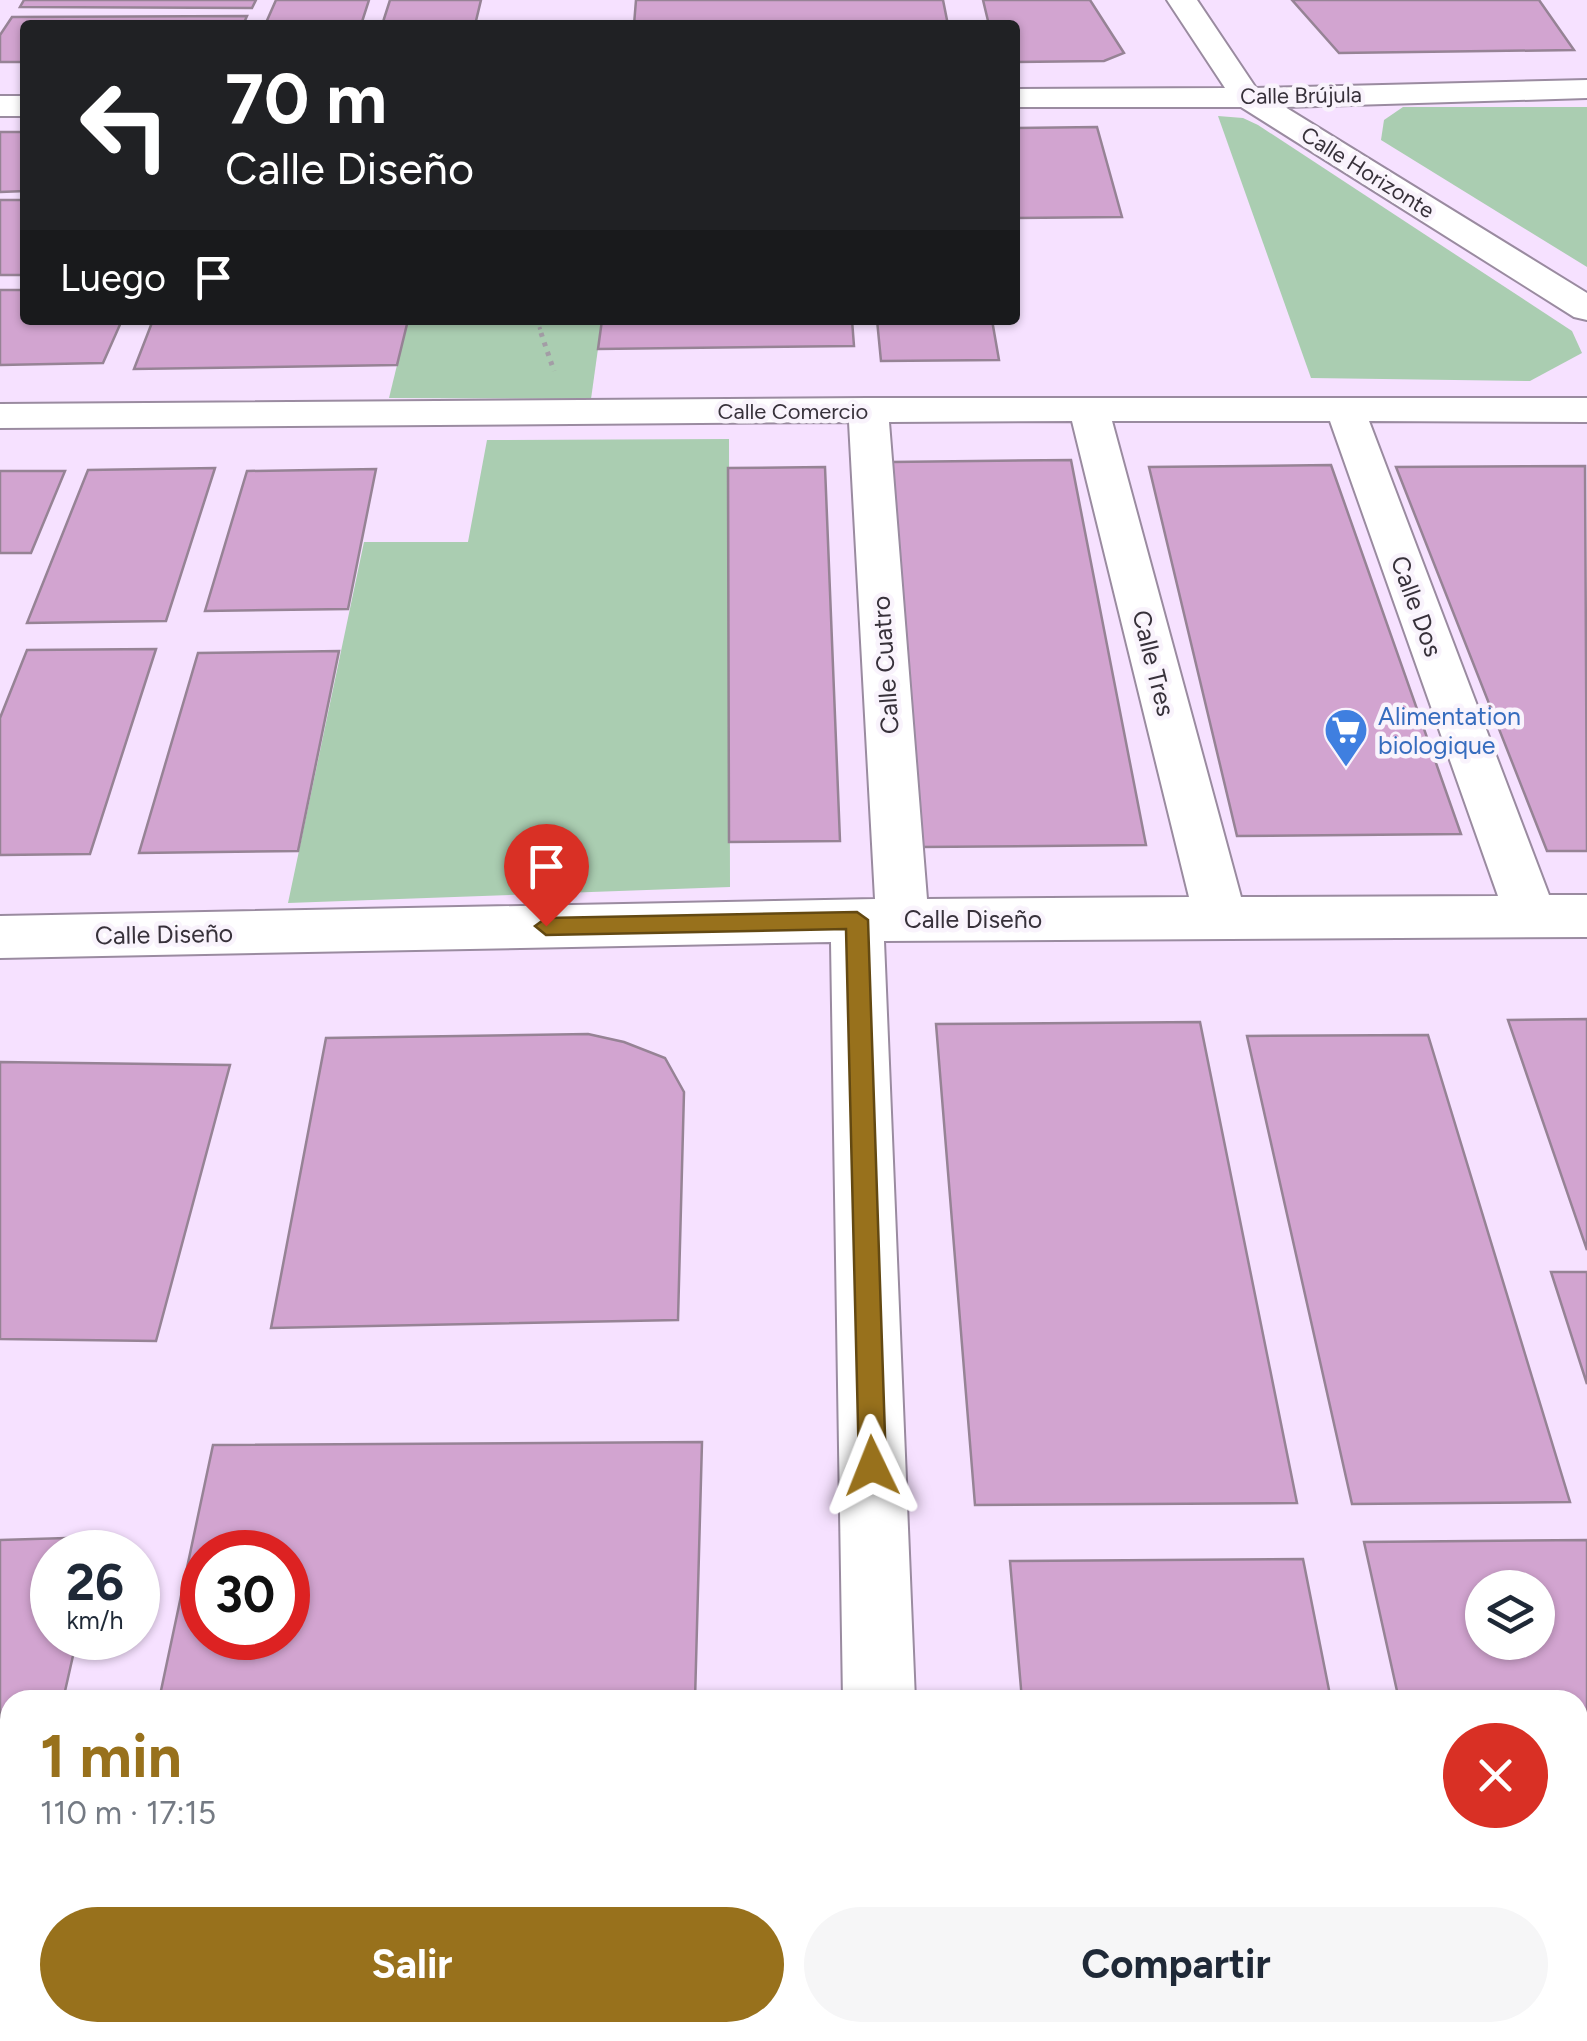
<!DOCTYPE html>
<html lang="es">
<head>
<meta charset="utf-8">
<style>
	:root { --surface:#fff; --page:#f6f6f7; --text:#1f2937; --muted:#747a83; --accent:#98711c }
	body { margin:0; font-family:Figtree,sans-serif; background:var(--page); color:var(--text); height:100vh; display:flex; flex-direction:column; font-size:38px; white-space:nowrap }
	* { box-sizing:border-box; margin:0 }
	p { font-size:32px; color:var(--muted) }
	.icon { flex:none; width:55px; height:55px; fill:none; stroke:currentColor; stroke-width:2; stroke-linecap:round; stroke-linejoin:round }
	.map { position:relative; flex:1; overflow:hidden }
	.drawer { position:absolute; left:0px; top:1690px; width:1588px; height:352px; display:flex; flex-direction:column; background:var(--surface); border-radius:30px 30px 0 0; box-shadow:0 2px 8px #0004 }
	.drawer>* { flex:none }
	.banner { position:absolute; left:20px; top:20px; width:1000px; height:305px; border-radius:10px; box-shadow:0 2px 8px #0004; background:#202124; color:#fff; overflow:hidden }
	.buttons { position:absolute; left:1465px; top:1570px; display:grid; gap:20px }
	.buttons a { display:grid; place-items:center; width:90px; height:90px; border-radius:50%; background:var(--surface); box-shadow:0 2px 8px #0004; font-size:50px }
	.speed { position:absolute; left:30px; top:1530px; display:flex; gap:20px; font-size:50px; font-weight:700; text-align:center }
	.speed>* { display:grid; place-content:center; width:130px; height:130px; border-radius:50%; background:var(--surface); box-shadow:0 2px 8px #0004; line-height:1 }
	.speed small { font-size:25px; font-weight:400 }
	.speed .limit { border:15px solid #d22; background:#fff; color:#111 }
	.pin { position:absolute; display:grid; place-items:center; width:85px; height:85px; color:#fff; margin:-102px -42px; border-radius:50% 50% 50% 0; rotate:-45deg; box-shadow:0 0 10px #0007 }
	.pin .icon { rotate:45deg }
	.me { position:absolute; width:110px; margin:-55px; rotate:358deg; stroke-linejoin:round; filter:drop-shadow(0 0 8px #0008) }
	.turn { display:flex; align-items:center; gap:35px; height:210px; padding:0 40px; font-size:45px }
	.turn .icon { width:130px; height:130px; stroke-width:2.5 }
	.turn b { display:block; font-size:70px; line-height:85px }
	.then { display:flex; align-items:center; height:95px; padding:0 40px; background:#0003; gap:20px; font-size:38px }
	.round { display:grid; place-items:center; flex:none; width:105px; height:105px; border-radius:52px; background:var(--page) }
	.headline { display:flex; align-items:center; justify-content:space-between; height:170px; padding:0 40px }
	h1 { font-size:60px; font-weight:700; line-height:75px; color:var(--accent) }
	.button { display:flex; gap:20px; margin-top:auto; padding:20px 40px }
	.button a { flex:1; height:115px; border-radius:60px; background:var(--accent); color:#fff; font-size:40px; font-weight:700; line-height:115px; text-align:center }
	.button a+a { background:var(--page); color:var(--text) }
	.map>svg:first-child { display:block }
</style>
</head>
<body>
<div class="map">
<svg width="1587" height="2041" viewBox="0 0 1587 2041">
	<rect width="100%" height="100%" fill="#f9f3fc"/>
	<path fill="#f6e1ff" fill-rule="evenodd" d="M 0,0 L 1587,0 L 1587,2041 L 0,2041 ZM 25,25 L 1015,25 L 1015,320 L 25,320 ZM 52,1552 L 138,1552 L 138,1638 L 52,1638 ZM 202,1552 L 288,1552 L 288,1638 L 202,1638 ZM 1482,1588 L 1538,1588 L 1538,1642 L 1482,1642 ZM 10,1700 L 1578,1700 L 1578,2032 L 10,2032 Z"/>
	<g fill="#aacdb1">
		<polygon points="1403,107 1587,107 1587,267 1381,140 1384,120"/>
		<polygon points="1218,116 1243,118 1258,125 1572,331 1582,353 1530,381 1311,378"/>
		<polygon points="408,320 602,320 591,399 389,398"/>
		<polygon points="729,439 730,887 288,903 364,542 468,542 487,440"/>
	</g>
	<g fill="#d2a4d0" stroke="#968395" stroke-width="2.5" fill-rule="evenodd">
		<polygon points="24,0 256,0 252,8 20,7"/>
		<polygon points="276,0 369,0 361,25 265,25"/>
		<polygon points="390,0 481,0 475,25 382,25"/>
		<polygon points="636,0 943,0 948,25 634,25"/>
		<polygon points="983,0 1090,0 1124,53 1104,61 1015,62 1015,25 989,25"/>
		<polygon points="1292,0 1539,0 1574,50 1339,53"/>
		<polygon points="247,16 243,25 25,25 25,62 0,62 0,35 12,17"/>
		<polygon points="1097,127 1122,217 1015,218 1015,128"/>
		<polygon points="0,132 25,132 25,191 0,192"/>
		<rect x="0" y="200" width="25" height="75"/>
		<polygon points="0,290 25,290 25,320 122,320 103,363 0,365"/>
		<polygon points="153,320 408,320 397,365 134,369"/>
		<polygon points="602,320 852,320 854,346 598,349"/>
		<polygon points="877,320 992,320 999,360 881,361"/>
		<polygon points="1071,460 1146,845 922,847 891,462"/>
		<polygon points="1331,465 1461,834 1237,836 1149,467"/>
		<polygon points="1585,466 1587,851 1547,851 1396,467"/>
		<polygon points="825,467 840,841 729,842 728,468"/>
		<polygon points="215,468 166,621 27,623 88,470"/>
		<polygon points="376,469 348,609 205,611 247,471"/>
		<polygon points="0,471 65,471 31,553 0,553"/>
		<polygon points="156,649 90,854 0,855 0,718 27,650"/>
		<polygon points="339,651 298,851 139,853 198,653"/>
		<polygon points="1587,1019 1587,1250 1508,1020"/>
		<polygon points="1200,1022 1297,1503 975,1505 936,1024"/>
		<polygon points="588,1034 624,1042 665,1058 684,1092 678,1320 271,1328 326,1038"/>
		<polygon points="1428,1035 1570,1502 1352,1504 1247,1036"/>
		<polygon points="0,1062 230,1065 156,1341 0,1339"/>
		<polygon points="1551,1272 1587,1272 1587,1384"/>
		<path d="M 702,1442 L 695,1700 L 159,1700 L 213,1445 ZM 202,1552 L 288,1552 L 288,1638 L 202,1638 Z"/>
		<polygon points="99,1537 96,1552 52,1552 52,1638 77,1638 63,1700 10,1700 10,1911 0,1905 0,1540"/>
		<path d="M 1587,1540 L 1587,2041 L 1476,2041 L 1474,2032 L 1578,2032 L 1578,1700 L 1399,1700 L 1364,1542 ZM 1482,1588 L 1538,1588 L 1538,1642 L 1482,1642 Z"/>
		<polygon points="1303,1559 1331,1700 1022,1700 1010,1561"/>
		<polygon points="266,2032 678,2032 676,2041 265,2041"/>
		<polygon points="1052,2032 1397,2032 1399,2041 1053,2041"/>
	</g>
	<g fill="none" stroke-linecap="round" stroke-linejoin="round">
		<defs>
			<g id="minor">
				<polygon points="1167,0 1197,0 1256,88 1587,80 1587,98 1285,107 1587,293 1587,320 1574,317 1241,107 1015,107 1015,89 1225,88"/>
				<rect x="0" y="96" width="25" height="20"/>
				<path d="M 868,398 L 1587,398 L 1587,422 L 1369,421 L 1549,895 L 1587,895 L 1587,937 L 884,941 L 915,1700 L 843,1700 L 831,942 L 0,958 L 0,916 L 875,899 L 849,422 L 0,428 L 0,404 ZM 1072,421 L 1189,897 L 927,899 L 889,422 ZM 1112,421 L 1330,421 L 1498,896 L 1241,897 Z"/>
				<rect x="849" y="2032" width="80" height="9"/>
			</g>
		</defs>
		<use href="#minor" stroke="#9a8ba0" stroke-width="4"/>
		<polyline stroke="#a39da6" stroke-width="4" stroke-dasharray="2.5 5" stroke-linecap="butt" points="537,320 542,335"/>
		<polyline stroke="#a39da6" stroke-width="5" stroke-dasharray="4 6" stroke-linecap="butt" points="541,333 554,371"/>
		<use href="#minor" fill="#fff" fill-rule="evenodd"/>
	</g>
	<polygon fill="#98711c" stroke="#634912" stroke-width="2.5" points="857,912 868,920 886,1466 882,1476 872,1480 863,1476 859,1466 846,929 546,935 535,926 546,918"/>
	<defs>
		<symbol id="supermarket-pin" viewBox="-11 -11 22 30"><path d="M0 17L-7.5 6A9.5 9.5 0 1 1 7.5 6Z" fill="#3f7fe0" stroke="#f9f3fc"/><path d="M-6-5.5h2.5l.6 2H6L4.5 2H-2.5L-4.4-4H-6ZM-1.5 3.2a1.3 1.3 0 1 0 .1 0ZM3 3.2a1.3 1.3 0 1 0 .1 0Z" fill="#fff"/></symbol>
	</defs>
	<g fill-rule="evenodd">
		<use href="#supermarket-pin" x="1321" y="705" width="50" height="68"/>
	</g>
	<g text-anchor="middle" stroke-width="9" stroke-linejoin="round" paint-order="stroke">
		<g font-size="22" fill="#37313a" stroke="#f9f3fc">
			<text transform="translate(1301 95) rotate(-1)" y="8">Calle Brújula</text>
			<text transform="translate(1368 172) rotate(32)" y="8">Calle Horizonte</text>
			<text x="793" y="419">Calle Comercio</text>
		</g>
		<g font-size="25" fill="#37313a" stroke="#f9f3fc">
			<text transform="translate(1417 606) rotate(70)" y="9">Calle Dos</text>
			<text transform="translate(1154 663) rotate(76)" y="9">Calle Tres</text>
			<text transform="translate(885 665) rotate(-94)" y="9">Calle Cuatro</text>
			<text x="973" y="928">Calle Diseño</text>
			<text transform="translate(164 934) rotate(-1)" y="9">Calle Diseño</text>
		</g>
		<g font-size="25" fill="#366cbe" stroke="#f9f3fc" text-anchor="start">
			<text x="1378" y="725">Alimentation<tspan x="1378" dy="29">biologique</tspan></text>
		</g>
	</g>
</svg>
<div class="buttons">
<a><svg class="icon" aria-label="layers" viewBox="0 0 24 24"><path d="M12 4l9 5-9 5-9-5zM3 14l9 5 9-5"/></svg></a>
</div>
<div class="speed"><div>26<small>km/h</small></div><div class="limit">30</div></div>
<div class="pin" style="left:546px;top:926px;background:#d93025"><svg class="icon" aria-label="arrive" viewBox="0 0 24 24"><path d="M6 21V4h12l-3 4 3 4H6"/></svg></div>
<svg class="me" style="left:872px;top:1466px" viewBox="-20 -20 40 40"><path d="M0-17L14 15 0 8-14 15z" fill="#98711c" stroke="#fff" stroke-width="4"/></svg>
<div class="banner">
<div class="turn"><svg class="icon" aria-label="left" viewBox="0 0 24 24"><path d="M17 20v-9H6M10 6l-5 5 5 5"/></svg><div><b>70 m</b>Calle Diseño</div></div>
<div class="then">Luego<svg class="icon" aria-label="arrive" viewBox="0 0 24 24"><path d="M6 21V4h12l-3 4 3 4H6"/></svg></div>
</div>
<section class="drawer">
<div class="headline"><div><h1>1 min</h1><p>110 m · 17:15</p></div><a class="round" style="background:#d93025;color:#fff"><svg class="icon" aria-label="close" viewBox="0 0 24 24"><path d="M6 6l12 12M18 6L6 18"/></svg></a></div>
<div class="button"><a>Salir</a><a>Compartir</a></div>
</section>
</div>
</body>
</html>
